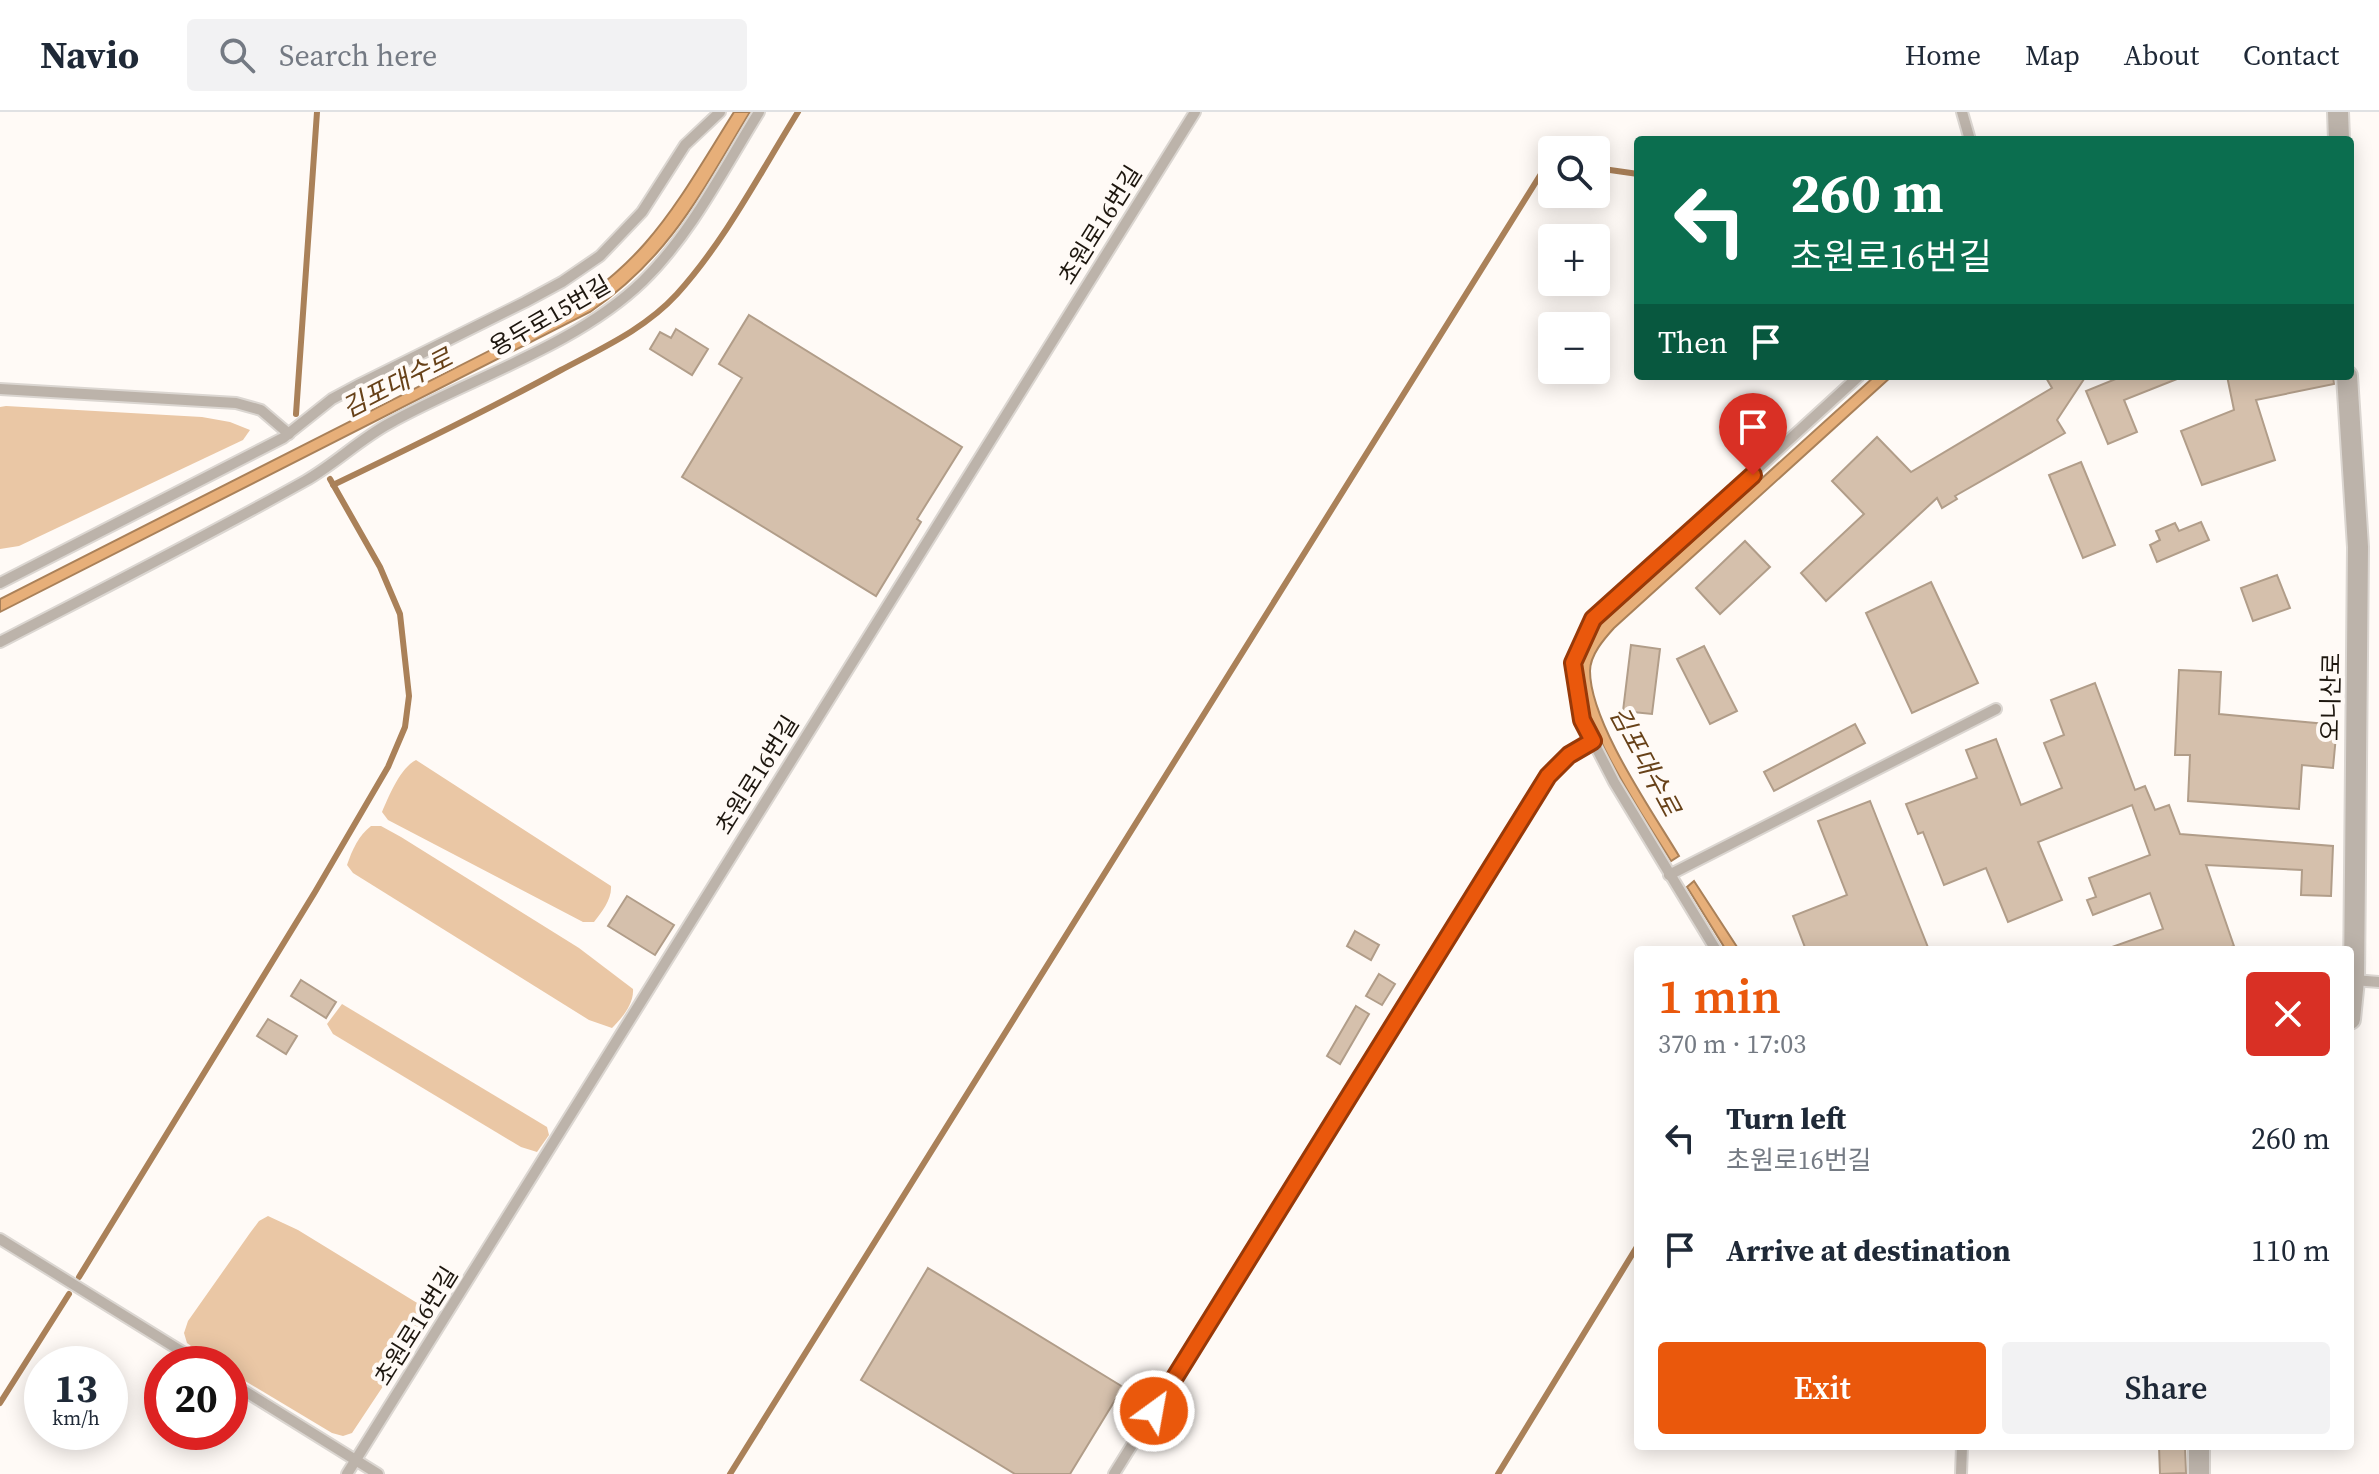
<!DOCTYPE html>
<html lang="en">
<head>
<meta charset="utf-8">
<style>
	:root { --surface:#fff; --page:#f2f2f3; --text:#1f2937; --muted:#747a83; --line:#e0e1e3; --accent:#ea580c }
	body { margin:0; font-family:"Source Serif 4","Noto Sans KR",serif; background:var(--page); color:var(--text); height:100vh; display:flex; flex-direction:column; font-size:30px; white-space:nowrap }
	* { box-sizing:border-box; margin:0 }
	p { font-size:26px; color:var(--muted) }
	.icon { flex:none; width:44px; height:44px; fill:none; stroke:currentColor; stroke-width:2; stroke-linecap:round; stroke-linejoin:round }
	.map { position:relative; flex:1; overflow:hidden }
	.side { position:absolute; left:1634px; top:834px; width:720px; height:504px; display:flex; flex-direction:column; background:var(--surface); border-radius:8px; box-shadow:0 4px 20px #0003 }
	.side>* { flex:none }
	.banner { position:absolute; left:1634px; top:24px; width:720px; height:244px; border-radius:8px; box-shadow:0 4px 20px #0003; background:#0b6e4f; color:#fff; overflow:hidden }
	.buttons { position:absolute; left:1538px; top:24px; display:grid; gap:16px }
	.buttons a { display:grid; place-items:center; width:72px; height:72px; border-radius:8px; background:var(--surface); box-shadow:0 4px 20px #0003; font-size:40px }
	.speed { position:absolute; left:24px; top:1234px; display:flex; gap:16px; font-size:40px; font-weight:700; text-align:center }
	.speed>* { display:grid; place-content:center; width:104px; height:104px; border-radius:50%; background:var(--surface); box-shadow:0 4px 20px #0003; line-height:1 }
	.speed small { font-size:20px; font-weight:400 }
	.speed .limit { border:12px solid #d22; background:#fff; color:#111 }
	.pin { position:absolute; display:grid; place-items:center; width:68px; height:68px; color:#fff; margin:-82px -34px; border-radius:50% 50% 50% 0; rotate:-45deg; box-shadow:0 0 8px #0007 }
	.pin .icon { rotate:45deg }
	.me { position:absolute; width:88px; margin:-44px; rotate:32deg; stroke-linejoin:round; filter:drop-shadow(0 0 6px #0008) }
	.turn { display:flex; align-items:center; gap:28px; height:168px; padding:0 24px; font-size:36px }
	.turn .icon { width:104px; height:104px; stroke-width:2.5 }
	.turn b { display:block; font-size:56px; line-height:68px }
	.then { display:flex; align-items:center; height:76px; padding:0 24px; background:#0003; gap:16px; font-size:30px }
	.round { display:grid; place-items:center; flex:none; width:84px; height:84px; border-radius:8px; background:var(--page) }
	.overview { display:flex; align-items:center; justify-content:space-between; height:136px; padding:0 24px }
	h1 { font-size:48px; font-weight:600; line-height:60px; color:var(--accent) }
	.cta { display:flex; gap:16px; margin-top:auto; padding:16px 24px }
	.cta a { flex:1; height:92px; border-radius:8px; background:var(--accent); color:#fff; font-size:32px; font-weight:600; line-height:92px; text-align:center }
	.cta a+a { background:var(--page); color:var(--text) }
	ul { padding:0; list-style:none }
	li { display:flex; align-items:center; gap:24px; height:112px; padding:0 24px }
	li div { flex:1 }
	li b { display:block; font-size:30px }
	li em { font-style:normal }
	header { display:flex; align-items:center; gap:48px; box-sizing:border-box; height:112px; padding:0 40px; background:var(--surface); border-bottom:2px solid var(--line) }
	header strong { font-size:38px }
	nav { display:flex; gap:44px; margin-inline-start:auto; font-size:28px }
	.search { width:560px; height:72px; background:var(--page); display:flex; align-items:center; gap:20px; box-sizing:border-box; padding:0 28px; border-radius:8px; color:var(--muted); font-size:30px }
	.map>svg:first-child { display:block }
</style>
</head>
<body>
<header>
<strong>Navio</strong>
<div class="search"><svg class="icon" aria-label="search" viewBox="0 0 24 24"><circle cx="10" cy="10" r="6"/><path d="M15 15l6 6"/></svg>Search here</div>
<nav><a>Home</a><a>Map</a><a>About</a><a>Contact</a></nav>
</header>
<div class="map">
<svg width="2379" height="1362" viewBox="0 0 2379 1362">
	<rect width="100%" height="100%" fill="#fffaf6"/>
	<g fill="#eac7a5">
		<polygon points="6,294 202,305 230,310 250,318 243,328 19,434 0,437 0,295"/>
		<path d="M 416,648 L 611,774 C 612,787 602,800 594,810 L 583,810 L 388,708 L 382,700 C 389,684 400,656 416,648 Z"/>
		<path d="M 371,714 L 381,714 L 401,725 L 579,836 L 633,877 C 634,892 622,906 612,916 L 589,908 L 353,761 L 347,753 C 352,738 359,723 371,714 Z"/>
		<polygon points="342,892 547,1015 549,1023 537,1040 521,1035 333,922 327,912"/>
		<polygon points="268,1104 298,1118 427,1197 429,1205 352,1321 343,1324 332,1321 230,1260 230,1252 215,1252 187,1231 184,1221 188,1209 250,1121 259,1109"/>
	</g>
	<g fill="#e7af79" stroke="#aa8159" stroke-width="2">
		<path d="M 734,0 L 750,0 C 701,81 671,144 590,200 L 0,500 L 0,487 L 544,211 C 647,153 674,95 734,0 Z"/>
		<path d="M 1875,264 L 1892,264 L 1614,516 C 1604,527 1590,543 1590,559 C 1590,610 1652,699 1679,744 L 1671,749 C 1645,707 1569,596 1581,548 C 1585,534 1594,522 1602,511 Z"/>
		<polygon points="1694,769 1739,838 1726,838 1687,775"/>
	</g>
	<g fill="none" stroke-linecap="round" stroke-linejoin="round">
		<g stroke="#aa8159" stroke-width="6">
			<polyline points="1596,56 1638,62"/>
			<polyline points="296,302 317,0"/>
			<path d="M 333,373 C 410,336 486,299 561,258 C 602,236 645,217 677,182 C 725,129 760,61 798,0"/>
			<polyline points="79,1165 315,780 388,655 405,615 409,584 400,502 380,455 330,367"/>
			<polyline points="0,1291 69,1182"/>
			<polyline points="730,1362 1549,49 1552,49"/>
			<polyline points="1498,1362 1638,1133"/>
		</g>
	</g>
	<g fill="#d5c0ac" stroke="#b19d89" stroke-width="2">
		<polygon points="749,203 962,335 917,407 921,410 876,484 682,365 742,266 719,252"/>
		<polygon points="676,217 708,237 692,263 650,237 660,220 671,226"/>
		<polygon points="2045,264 2086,264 2057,308 2065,321 1955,384 1957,387 1942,396 1937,386 1826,489 1801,461 1864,402 1832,369 1877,325 1911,360 2052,276"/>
		<polygon points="2123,264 2182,265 2124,288 2137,320 2108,332 2086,279"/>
		<polygon points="2227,264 2333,264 2334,272 2256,288 2275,348 2202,373 2181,319 2234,298"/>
		<polygon points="2081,350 2115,433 2083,446 2049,363"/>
		<polygon points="2201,410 2209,428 2157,450 2150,433 2160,428 2156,419 2175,411 2179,419"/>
		<polygon points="1745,429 1770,455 1720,502 1696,476"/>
		<polygon points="2277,463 2290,496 2253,509 2241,476"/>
		<polygon points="1931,470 1978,571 1912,601 1866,501"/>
		<polygon points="1631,533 1660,537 1652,602 1623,599"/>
		<polygon points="1704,534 1737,599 1710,612 1677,547"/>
		<polygon points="2179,558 2221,560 2219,602 2337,613 2333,656 2302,653 2299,697 2188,689 2190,643 2175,643"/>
		<polygon points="2095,571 2135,678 2145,674 2155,698 2169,693 2180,722 2333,734 2331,784 2301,783 2302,758 2206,753 2234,834 2222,838 2110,838 2109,836 2163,817 2150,781 2093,803 2087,788 2096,785 2089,766 2150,743 2132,693 2038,730 2062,788 2008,810 1986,756 1944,773 1923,720 1918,722 1906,692 1977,666 1966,638 1996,627 2021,693 2062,676 2044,631 2064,623 2051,588"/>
		<polygon points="1855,612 1865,631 1774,679 1764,660"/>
		<polygon points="1870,689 1929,838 1806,838 1793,804 1847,783 1818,709"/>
		<polygon points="627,784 674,813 655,843 608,814"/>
		<polygon points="1355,819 1379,833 1371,848 1347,834"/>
		<polygon points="1379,862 1395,872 1382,893 1366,884"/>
		<polygon points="301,868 336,890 326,906 291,884"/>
		<polygon points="1356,894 1369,902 1340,952 1327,944"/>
		<polygon points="268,907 297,924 286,942 257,924"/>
		<polygon points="928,1156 1123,1275 1070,1362 1015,1362 861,1268"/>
		<polygon points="2159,1334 2185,1334 2186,1361 2160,1362"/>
	</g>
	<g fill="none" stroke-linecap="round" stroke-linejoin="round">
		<defs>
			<g id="lane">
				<polyline points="1962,0 1970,28"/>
				<polyline points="0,277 236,291 261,298 289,322"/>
				<polyline points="0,471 283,326 332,287 360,272 525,190 562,170 600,144 642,100 685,33 720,0"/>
				<path d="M 0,530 C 102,477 205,425 305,369 C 335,352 360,327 390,311 C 471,266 576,234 643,169 C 691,122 723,58 759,0"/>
				<polyline points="1669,763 1996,597"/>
				<polyline points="1716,838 1614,670 1582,608 1573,551 1593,507 1859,264"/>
				<polyline points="2354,868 2379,870"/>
				<polyline points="0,1127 202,1252"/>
				<polyline points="230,1270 378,1362"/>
				<polyline points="347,1362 1195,0"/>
				<polyline points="1114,1362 1548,664 1569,643 1593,629"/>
				<polyline points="1961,1362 1962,1334"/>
			</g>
			<g id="street">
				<polyline points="2338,0 2339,28"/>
				<polyline points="2347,264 2358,435 2354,868 2350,907"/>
				<polyline points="2199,1362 2199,1334"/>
			</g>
		</defs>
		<use href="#lane" stroke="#dbd6d1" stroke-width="14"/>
		<use href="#street" stroke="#dbd6d1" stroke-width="24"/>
		<use href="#lane" stroke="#bcb3aa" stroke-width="10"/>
		<use href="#street" stroke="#bcb3aa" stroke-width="20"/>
	</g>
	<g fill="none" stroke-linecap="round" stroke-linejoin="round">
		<defs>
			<polyline id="route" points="1154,1299 1548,664 1569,643 1593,629 1582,608 1573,551 1593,507 1753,363"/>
		</defs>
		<use href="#route" stroke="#983908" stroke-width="20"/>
		<use href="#route" stroke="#ea580c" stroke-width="14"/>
	</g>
	<g text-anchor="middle" stroke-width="8" stroke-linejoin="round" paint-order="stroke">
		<g font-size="24" fill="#1d160e" stroke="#fffaf6">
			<text transform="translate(1100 113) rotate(-58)" y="8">초원로16번길</text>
			<text transform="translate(550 204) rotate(-30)" y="8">용두로15번길</text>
			<text transform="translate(2331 585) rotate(-89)" y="8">오니산로</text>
			<text transform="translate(757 663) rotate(-58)" y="8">초원로16번길</text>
			<text transform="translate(416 1214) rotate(-58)" y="8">초원로16번길</text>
		</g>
		<g font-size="26" font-style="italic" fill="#674118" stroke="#fffaf6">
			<text transform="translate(397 271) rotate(-27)" y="9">김포대수로</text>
			<text transform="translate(1645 649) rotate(62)" y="9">김포대수로</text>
		</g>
	</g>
</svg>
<div class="buttons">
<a><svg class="icon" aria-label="search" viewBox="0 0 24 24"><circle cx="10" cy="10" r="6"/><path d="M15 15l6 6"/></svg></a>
<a>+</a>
<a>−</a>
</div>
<div class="speed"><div>13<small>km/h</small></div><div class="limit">20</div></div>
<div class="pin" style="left:1753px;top:363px;background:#d93025"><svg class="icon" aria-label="arrive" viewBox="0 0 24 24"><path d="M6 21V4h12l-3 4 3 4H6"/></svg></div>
<svg class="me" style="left:1154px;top:1299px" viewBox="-20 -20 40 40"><circle r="17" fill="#ea580c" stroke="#fff" stroke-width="3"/><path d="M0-11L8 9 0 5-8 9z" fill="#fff"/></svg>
<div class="banner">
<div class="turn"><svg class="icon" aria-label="left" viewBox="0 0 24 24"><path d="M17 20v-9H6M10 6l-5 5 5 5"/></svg><div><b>260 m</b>초원로16번길</div></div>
<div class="then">Then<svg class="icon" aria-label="arrive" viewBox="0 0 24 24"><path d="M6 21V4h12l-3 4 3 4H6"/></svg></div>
</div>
<section class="side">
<div class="overview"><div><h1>1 min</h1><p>370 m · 17:03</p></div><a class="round" style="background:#d93025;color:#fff"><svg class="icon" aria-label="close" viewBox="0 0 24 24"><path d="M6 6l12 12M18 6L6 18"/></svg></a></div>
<ul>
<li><svg class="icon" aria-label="left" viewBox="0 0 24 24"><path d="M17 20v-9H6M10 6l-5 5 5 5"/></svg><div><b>Turn left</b><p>초원로16번길</p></div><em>260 m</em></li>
<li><svg class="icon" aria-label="arrive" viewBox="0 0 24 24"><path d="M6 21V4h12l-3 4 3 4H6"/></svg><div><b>Arrive at destination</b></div><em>110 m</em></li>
</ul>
<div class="cta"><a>Exit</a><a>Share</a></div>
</section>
</div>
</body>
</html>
